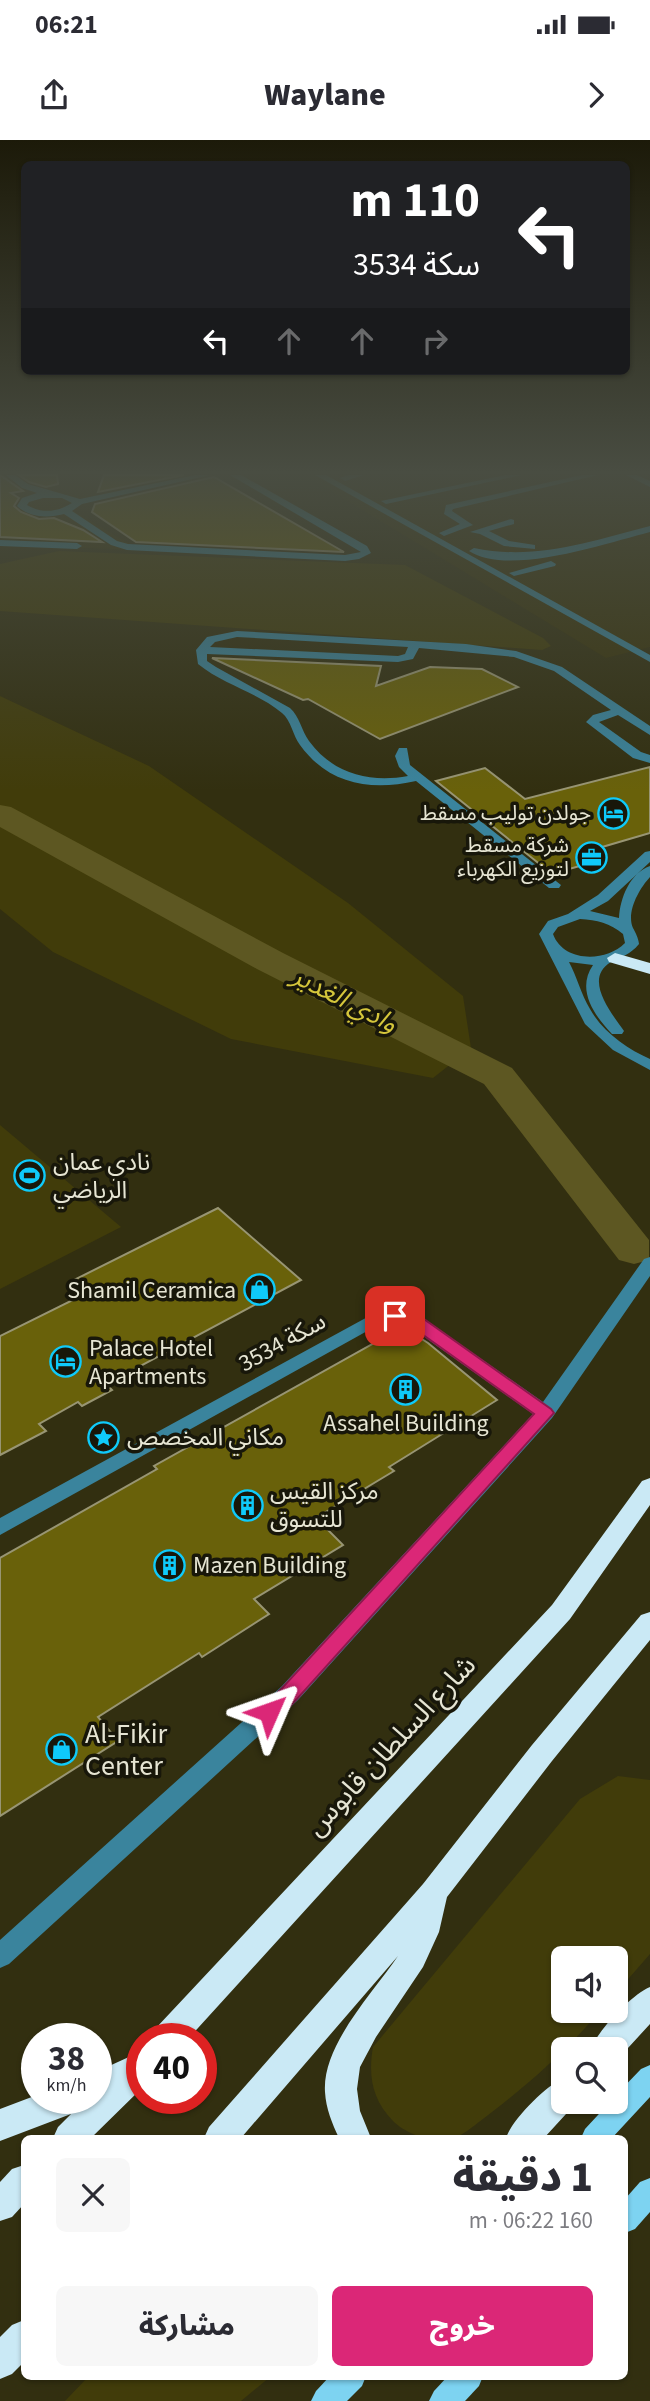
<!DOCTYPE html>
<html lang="ar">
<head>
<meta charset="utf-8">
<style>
	:root { --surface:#fff; --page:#f7f7f7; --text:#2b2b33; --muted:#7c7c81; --accent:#db2777 }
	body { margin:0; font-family:"Source Sans 3","Noto Sans Arabic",sans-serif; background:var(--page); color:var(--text); direction:rtl; height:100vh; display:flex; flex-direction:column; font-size:26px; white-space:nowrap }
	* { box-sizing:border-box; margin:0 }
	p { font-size:23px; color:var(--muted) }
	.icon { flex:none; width:38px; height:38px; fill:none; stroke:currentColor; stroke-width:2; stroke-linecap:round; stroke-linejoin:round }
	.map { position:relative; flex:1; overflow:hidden; direction:ltr }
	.side { position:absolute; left:21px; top:1995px; width:607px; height:245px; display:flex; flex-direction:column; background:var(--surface); border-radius:10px; box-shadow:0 2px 5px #0004; direction:rtl }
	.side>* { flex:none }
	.guide { position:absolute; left:21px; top:21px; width:609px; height:214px; border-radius:10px; box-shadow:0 2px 5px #0004; direction:rtl; background:#202124; color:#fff; overflow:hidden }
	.controls { position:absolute; left:551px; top:1806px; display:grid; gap:14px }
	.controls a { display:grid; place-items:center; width:77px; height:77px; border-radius:10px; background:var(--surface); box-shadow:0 2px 5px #0004; font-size:35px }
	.speed { position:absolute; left:21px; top:1883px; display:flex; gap:14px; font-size:35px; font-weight:700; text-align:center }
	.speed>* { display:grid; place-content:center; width:91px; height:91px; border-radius:50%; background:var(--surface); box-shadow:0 2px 5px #0004; line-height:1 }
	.speed small { font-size:18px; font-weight:400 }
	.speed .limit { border:10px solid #d22; background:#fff; color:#111 }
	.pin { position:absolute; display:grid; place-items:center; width:60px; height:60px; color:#fff; margin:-30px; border-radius:14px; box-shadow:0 4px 10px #0006 }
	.me { position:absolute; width:77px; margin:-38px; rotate:47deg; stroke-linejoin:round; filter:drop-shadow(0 0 5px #0008) }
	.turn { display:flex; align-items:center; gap:24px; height:147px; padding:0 35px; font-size:32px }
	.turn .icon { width:91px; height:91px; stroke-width:2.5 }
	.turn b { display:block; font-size:49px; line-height:60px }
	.lanes { display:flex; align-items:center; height:66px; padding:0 35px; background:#0003; justify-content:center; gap:35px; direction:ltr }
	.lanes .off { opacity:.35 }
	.round { display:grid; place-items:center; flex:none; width:74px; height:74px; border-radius:10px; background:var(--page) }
	.summary { display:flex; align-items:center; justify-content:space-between; height:119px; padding:0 35px }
	h1 { font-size:42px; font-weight:800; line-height:52px }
	.primary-button { display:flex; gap:14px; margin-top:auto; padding:14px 35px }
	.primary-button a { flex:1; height:80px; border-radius:10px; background:var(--accent); color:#fff; font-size:28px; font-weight:800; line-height:80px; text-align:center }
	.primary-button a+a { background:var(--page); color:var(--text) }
	.status { display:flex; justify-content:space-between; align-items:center; height:49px; padding:0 35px; background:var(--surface); direction:ltr }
	.status svg { height:19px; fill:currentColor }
	header { display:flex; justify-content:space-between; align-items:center; height:91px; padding:0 35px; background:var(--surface); font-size:32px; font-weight:800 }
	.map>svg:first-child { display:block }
</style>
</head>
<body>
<div class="status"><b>06:21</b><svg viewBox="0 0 49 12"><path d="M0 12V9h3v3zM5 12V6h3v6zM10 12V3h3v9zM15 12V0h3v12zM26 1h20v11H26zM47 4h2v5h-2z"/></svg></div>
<header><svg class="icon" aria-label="forward" viewBox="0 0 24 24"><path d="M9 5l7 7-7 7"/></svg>Waylane<svg class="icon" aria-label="share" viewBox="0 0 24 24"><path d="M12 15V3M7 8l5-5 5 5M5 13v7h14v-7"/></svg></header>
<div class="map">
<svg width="650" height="2261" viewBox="0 0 650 2261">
	<rect width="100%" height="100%" fill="#322f10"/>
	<g fill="#39340c">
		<polygon points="0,335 215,335 62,364 140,410 0,405"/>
		<polygon points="305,335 650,335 650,507 606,518"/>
	</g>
	<g fill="#413c0a">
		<polygon points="59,411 405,425 543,498 551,506 542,510 0,471 0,424"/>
		<polygon points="0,556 149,626 348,763 463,856 471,908 433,938 231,899 53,812 0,769"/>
		<polygon points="0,985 121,1087 0,1149"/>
		<path d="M 618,1636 L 650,1640 L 650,1814 L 616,1853 L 616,1818 L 564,1818 L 564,1871 L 600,1871 C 568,1909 531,1942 492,1972 C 481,1980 469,1991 457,1997 C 438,2006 407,1995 393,1981 C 372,1959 368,1936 373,1907 L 580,1659 Z"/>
		<polygon points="89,2236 270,2236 270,2237 241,2261 65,2261"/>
	</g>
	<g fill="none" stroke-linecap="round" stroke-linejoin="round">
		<polygon fill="#5d5722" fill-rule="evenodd" points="0,665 11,667 283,813 512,928 649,1100 649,1120 634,1124 619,1120 484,944 257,829 0,687"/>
	</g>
	<g fill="#69610a" stroke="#989573" stroke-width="2">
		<polygon points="0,335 23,351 11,353 19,358 14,366 21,372 39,379 54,378 83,390 102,402 0,397"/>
		<polygon points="19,335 57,335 58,344 46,347 29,342"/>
		<polygon points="104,335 184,335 98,352"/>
		<polygon points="214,337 344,412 136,402 92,372 95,364"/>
		<polygon points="212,518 381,526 376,546 430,527 482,529 518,547 380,599 308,559 303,560"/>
		<polygon points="650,627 650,693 592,710 604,719 552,734 436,641 485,628 525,659"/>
		<polygon points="218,1068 301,1140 129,1232 132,1234 109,1247 112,1250 82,1266 78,1262 39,1284 46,1291 0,1315 0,1196 83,1155 70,1142"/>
		<polygon points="403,1187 428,1203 497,1260 389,1327 394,1331 316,1378 343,1405 254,1459 269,1474 202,1517 199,1513 98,1577 118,1601 0,1676 0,1418 157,1329 154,1326"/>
	</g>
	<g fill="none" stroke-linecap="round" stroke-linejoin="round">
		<g fill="#3a849d" fill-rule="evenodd">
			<path d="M 6,335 L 15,335 L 28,344 L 80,359 L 195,335 L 210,335 L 82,364 L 72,371 L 117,401 L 128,404 L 345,415 L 361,412 L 230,335 L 241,335 L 367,406 L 371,413 L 359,419 L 345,421 L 127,410 L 111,405 L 64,374 C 48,378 30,378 17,366 L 22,358 L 37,353 L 22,348 ZM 43,358 L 62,358 L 72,363 C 58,372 42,374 27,365 L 29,362 Z"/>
			<polygon points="315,335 326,335 650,515 650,522"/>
			<polygon points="348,335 364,335 345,341 340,338"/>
			<polygon points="505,335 522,335 386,364 381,361"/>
			<polygon points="582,335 598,335 453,369 452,371 473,385 444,396 439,393 460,384 444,374 446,365"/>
			<polygon points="626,335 637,335 650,341 650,347"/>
			<polygon points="511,379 514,380 514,384 489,391 509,401 535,405 535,409 504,406 480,394 470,392"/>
			<path d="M 650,386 L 650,392 C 607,403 508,437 469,411 L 474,408 C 536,421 591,401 650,386 Z"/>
			<polygon points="0,400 77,403 82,406 77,409 0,406"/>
			<polygon points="551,421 556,424 555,426 514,436 509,433"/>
			<path d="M 237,491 L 466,504 L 516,511 L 562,527 L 650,586 L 650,595 L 618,575 L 599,582 L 641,612 L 650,615 L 650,623 L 633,618 L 586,582 L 593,575 L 611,570 L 554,531 L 514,517 L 419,508 L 413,519 L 398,522 L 207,514 L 207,521 L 216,527 L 290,568 C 300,577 301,590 309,601 C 333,634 370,643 408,636 L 399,627 L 395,616 L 399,608 L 407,608 L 410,625 L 561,745 L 559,748 L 549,748 L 416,641 C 371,651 329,645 300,605 C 293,596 291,580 282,573 C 257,552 224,545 198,524 L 196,510 L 207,497 ZM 237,497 L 408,507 L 405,514 L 398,516 L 210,507 L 215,502 Z"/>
			<path d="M 650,711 L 650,722 L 608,761 L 590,771 L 619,778 C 620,758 630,733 650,726 L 650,737 C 639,749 626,772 633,788 C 636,794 638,797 639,804 C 630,815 622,816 611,822 C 582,839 613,875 624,891 L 622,894 L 612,894 C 594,875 576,850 593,825 L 569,822 C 577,837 581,854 590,869 C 602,891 627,909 650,919 L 650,930 L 613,910 L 585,884 L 539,794 L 548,781 L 568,774 L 598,755 L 645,712 ZM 580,779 C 597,780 610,783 623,794 L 625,803 C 605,823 563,822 553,794 L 558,787 Z"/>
			<polygon points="650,1117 650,1136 552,1278 298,1560 9,1824 0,1828 0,1800 282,1546 533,1274 409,1186 395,1182 378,1185 0,1395 0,1378 373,1174 395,1170 421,1177 543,1262 644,1119"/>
		</g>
		<g fill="#7dd3f1" fill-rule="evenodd">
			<polygon points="650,1925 650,1957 612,1998 581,1998 585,1989 610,1962 616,1962 616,1955 641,1929"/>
			<polygon points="650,2038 650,2072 635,2089 625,2093 625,2059 640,2042"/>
			<polygon points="330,2236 366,2236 362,2246 347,2261 311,2261 316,2251"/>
			<polygon points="448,2236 483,2236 479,2246 465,2261 429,2261 434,2251"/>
		</g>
		<g fill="#cae9f5" fill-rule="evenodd">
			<polygon points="615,813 650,823 650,834 609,822 607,818"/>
			<polygon points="650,1338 650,1365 570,1479 188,1899 152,1899 156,1888 552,1465 642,1341"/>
			<path d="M 650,1472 L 650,1500 L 552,1621 L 447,1757 L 439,1792 L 423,1827 L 376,1897 L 360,1927 L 357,1949 L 360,1971 L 371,1998 L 339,1998 C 332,1983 326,1969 325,1952 C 322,1905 373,1853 398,1816 L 241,1998 L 204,1998 L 209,1987 L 423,1744 L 532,1605 L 641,1475 Z"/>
			<path d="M 650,1847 L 650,1884 L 617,1920 L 616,1909 L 591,1909 C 598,1890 631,1855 650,1847 Z"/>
			<polygon points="142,1911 142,1948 91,1998 53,1998 58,1987 71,1974 0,2001 0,1969 37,1955 37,1958 96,1958 96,1932"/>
			<path d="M 564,1938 L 564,1962 L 577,1962 L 544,1998 L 506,1998 C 512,1980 545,1946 564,1938 Z"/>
			<polygon points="24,2025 24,2064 12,2077 0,2081 0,2042 12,2029"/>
			<polygon points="24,2180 24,2222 12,2234 0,2239 0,2197 12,2185"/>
		</g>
	</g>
	<linearGradient id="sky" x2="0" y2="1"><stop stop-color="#1c1a09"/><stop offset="0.51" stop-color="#494d42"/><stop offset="1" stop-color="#494d42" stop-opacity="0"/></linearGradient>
	<rect width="650" height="651" fill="url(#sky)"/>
	<path fill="#db2777" stroke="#8e194d" stroke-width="2" d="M 395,1170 L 421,1177 L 551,1269 L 554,1273 L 297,1559 C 287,1569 277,1583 262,1578 L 259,1572 L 283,1547 L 534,1274 L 409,1185 L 389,1180 L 387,1176 Z"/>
	<defs>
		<symbol id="hotel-ring" viewBox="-11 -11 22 22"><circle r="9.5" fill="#18170a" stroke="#0fcafa" stroke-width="1.5"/><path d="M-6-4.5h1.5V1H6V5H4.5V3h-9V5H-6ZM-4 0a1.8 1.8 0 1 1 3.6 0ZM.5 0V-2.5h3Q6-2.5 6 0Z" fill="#0fcafa"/></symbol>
		<symbol id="office-ring" viewBox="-11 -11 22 22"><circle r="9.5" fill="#18170a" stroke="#0fcafa" stroke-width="1.5"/><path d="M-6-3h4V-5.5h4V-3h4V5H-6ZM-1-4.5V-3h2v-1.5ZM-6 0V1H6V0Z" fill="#0fcafa"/></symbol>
		<symbol id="stadium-ring" viewBox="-11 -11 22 22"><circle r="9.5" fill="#18170a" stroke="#0fcafa" stroke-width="1.5"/><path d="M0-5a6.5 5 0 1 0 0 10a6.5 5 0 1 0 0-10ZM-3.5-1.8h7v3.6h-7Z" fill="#0fcafa"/></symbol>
		<symbol id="shop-ring" viewBox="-11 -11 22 22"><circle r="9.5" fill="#18170a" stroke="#0fcafa" stroke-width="1.5"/><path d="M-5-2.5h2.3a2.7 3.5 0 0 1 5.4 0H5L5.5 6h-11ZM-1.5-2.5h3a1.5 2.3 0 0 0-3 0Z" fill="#0fcafa"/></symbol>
		<symbol id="building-ring" viewBox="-11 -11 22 22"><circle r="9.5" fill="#18170a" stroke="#0fcafa" stroke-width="1.5"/><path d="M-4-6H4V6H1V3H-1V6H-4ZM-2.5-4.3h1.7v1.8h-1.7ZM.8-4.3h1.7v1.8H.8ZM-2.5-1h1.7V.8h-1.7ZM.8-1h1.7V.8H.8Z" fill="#0fcafa"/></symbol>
		<symbol id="sight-ring" viewBox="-11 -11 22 22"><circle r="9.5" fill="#18170a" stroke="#0fcafa" stroke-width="1.5"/><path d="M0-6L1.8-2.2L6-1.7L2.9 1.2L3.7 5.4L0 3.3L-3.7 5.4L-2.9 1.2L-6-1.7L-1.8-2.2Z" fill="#0fcafa"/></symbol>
	</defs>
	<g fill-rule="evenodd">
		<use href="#hotel-ring" x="596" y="656" width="35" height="35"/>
		<use href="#office-ring" x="574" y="700" width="35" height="35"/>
		<use href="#stadium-ring" x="12" y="1018" width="35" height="35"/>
		<use href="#shop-ring" x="242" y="1132" width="35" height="35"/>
		<use href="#hotel-ring" x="48" y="1204" width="35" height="35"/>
		<use href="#building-ring" x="388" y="1232" width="35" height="35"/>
		<use href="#sight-ring" x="86" y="1280" width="35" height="35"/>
		<use href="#building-ring" x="230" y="1348" width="35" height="35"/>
		<use href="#building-ring" x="152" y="1408" width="35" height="35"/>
		<use href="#shop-ring" x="44" y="1592" width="35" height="35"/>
	</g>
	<g text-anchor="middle" stroke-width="7" stroke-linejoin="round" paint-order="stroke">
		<g font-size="21" fill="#e6e5d3" stroke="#18170a" text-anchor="end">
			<text x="591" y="680">جولدن توليب مسقط</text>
			<text x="569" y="712">شركة مسقط<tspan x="569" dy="24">لتوزيع الكهرباء</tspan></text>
		</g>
		<g font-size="24" fill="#e6e5d3" stroke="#18170a" text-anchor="start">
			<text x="53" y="1030">نادي عمان<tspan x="53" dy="28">الرياضي</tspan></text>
			<text x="236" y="1158" text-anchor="end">Shamil Ceramica</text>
			<text x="89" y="1216">Palace Hotel<tspan x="89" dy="28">Apartments</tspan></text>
			<text x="406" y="1291" text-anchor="middle">Assahel Building</text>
			<text x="127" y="1305">مكاني المخصص</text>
			<text x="270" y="1359">مركز القيس<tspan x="270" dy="28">للتسوق</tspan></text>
			<text x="193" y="1433">Mazen Building</text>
		</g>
		<g font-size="24" fill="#e6e5d3" stroke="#18170a">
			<text transform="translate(282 1202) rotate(-29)" y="8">سكة 3534</text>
		</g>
		<g font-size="26" font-style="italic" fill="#d5c63b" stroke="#18170a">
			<text transform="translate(345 859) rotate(27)" y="9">وادي الغدير</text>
		</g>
		<g font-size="28" fill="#e6e5d3" stroke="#18170a" text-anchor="start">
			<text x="85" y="1603">Al-Fikir<tspan x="85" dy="32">Center</tspan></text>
		</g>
		<g font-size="28" fill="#e6e5d3" stroke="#18170a">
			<text transform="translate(390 1605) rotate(-47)" y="10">شارع السلطان قابوس</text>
		</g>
	</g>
</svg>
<div class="controls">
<a><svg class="icon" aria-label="sound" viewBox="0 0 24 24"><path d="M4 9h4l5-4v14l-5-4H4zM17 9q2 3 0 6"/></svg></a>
<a><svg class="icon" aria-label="search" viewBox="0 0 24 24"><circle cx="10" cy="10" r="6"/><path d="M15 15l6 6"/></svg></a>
</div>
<div class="speed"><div>38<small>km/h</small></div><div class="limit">40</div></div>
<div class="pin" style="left:395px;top:1176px;background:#d93025"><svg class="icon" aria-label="arrive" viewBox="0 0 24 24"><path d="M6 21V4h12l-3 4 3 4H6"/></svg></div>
<svg class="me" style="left:269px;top:1572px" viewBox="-20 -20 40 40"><path d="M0-17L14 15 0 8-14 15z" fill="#db2777" stroke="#fff" stroke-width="4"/></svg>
<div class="guide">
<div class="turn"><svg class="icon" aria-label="left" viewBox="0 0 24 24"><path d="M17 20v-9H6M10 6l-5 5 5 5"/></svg><div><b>110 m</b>سكة 3534</div></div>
<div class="lanes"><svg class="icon" aria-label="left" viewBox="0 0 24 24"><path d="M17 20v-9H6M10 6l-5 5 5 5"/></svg><svg class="icon off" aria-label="ahead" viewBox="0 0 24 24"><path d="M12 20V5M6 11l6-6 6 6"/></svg><svg class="icon off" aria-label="ahead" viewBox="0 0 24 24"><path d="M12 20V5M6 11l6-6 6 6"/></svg><svg class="icon off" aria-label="right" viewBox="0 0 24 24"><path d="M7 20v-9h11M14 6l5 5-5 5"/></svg></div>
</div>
<section class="side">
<div class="summary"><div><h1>1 دقيقة</h1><p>160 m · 06:22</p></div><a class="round"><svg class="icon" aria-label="close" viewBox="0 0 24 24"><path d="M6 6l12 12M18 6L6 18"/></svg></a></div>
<div class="primary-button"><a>خروج</a><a>مشاركة</a></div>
</section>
</div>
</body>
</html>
